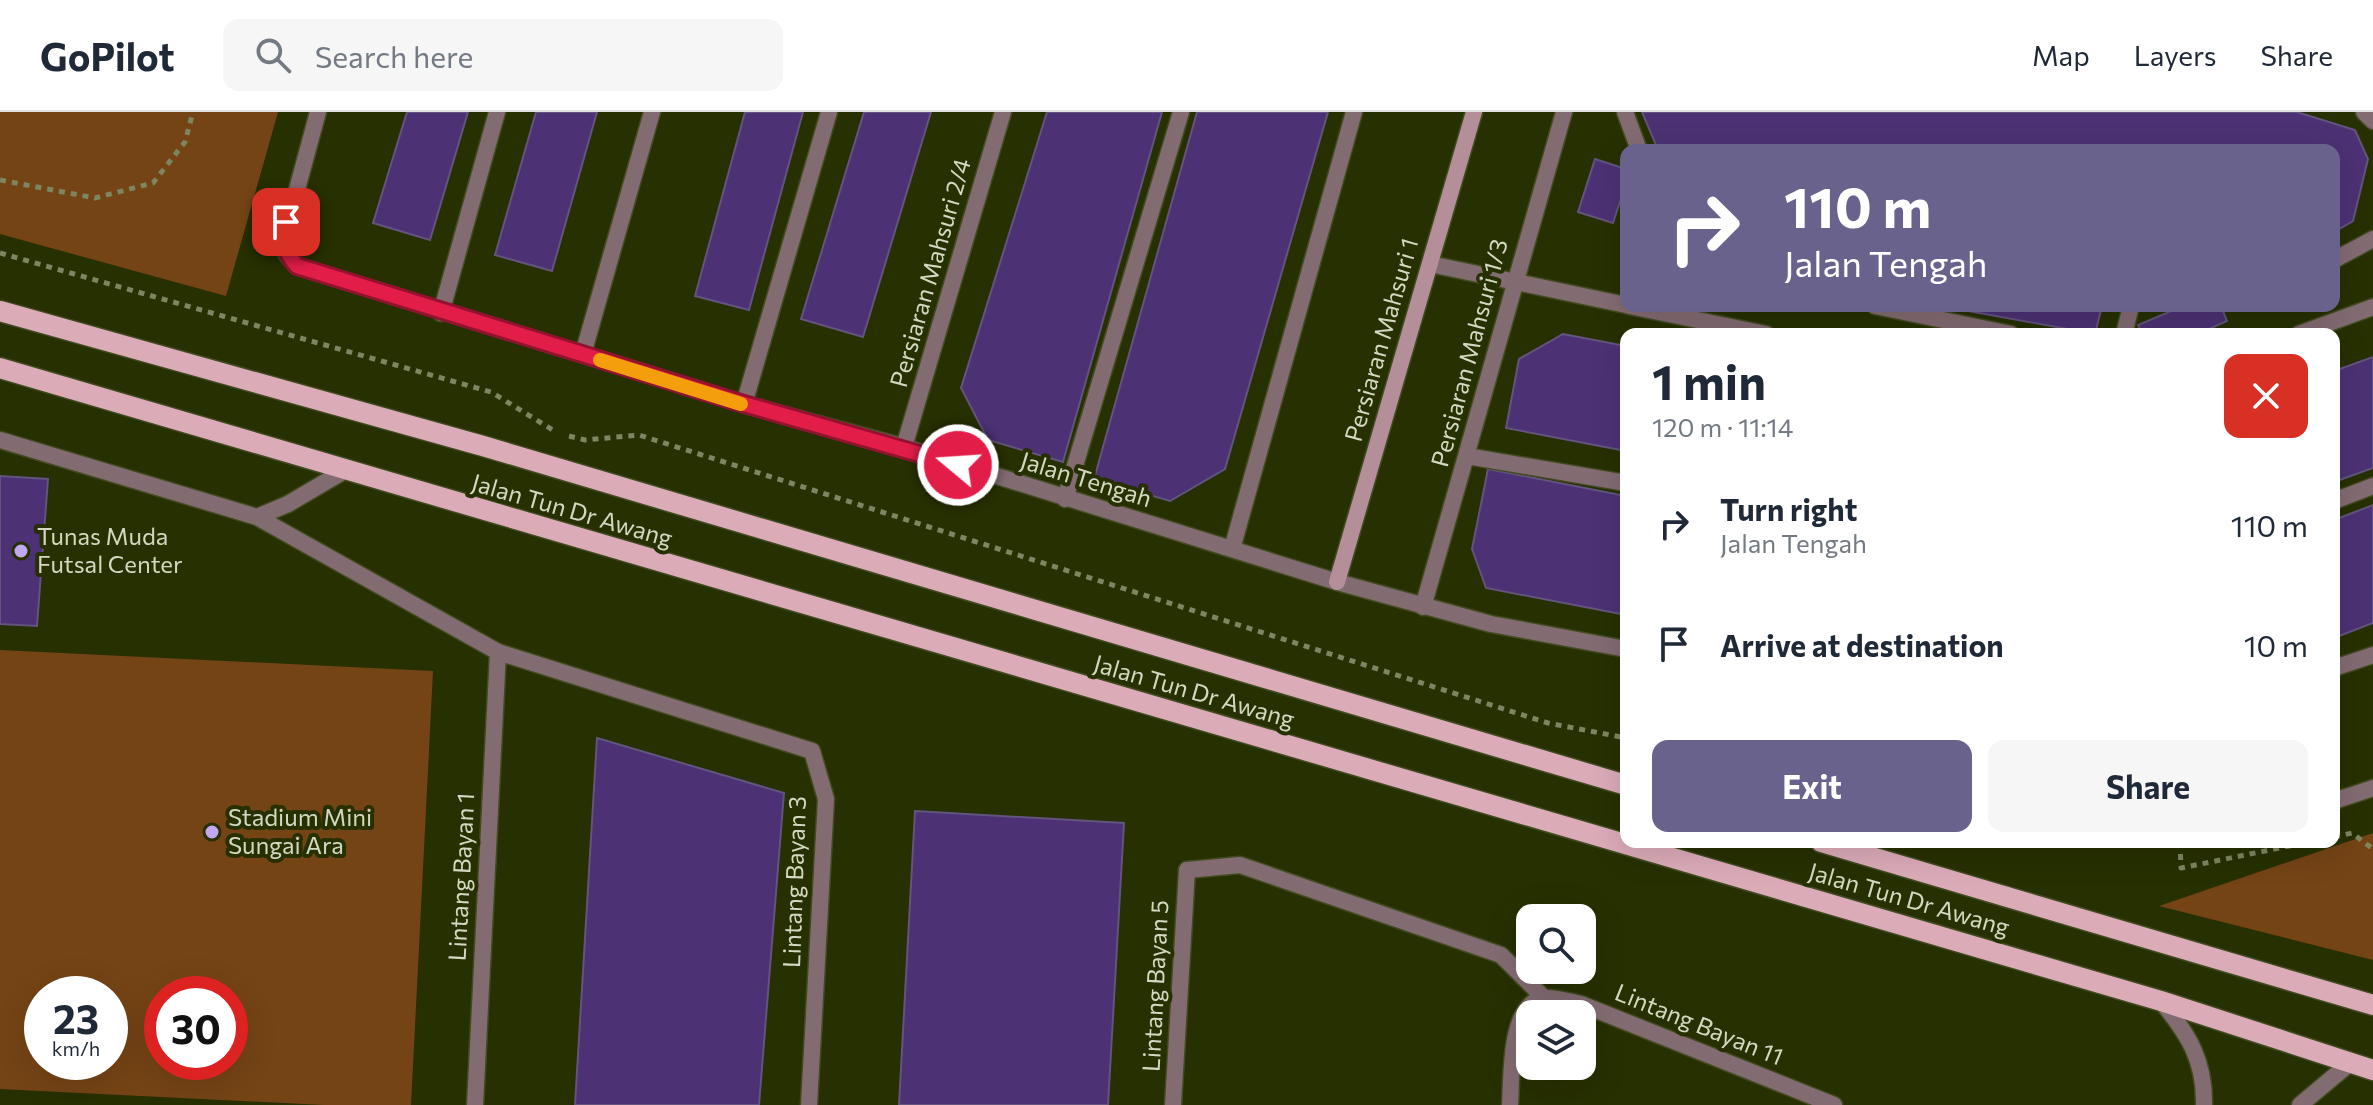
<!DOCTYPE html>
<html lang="en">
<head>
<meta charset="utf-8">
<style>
	:root { --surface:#fff; --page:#f6f6f7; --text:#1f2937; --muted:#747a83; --line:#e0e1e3; --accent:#68628c }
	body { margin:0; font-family:Commissioner,sans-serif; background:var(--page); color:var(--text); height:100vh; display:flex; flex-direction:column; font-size:30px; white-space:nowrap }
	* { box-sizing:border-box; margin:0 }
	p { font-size:26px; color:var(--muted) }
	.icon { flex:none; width:44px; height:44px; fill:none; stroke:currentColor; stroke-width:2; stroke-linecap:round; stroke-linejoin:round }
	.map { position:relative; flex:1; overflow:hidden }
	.details { position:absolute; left:1620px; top:216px; width:720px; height:520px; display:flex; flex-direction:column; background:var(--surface); border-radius:16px; box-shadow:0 8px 32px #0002 }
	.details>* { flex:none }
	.banner { position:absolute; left:1620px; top:32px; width:720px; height:168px; border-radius:16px; box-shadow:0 8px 32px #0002; background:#68628c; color:#fff; overflow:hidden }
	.controls { position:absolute; left:1516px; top:792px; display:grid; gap:16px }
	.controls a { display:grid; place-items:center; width:80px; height:80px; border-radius:16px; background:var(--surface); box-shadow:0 8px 32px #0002; font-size:40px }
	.speed { position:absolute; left:24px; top:864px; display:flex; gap:16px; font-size:40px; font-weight:700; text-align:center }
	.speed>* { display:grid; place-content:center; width:104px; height:104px; border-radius:50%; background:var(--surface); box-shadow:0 8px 32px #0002; line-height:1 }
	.speed small { font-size:20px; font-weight:400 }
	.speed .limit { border:12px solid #d22; background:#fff; color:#111 }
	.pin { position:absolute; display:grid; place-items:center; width:68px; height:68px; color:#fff; margin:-34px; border-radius:16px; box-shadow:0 4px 12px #0006 }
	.me { position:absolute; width:88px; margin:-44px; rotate:288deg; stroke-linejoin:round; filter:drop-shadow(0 0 6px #0008) }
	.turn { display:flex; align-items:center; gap:28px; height:168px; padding:0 32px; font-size:36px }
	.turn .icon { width:104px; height:104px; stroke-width:2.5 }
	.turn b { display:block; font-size:56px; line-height:68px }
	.round { display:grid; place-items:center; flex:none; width:84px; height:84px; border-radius:16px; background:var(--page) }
	.summary { display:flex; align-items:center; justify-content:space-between; height:136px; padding:0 32px }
	h1 { font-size:48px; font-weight:700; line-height:60px }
	.primary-button { display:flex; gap:16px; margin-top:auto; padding:16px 32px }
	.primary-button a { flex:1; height:92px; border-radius:16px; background:var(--accent); color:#fff; font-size:32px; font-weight:700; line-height:92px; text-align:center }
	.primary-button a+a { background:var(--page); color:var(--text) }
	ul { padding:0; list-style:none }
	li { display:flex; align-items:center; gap:24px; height:120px; padding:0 32px }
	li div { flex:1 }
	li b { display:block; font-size:30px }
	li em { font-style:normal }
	header { display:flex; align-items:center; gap:48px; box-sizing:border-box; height:112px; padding:0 40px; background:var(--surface); border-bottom:2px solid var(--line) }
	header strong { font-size:38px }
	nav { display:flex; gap:44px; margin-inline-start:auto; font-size:28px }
	.search { width:560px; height:72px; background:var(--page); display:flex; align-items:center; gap:20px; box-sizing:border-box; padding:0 28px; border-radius:16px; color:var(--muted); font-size:30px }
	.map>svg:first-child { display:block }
</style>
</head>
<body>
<header>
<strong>GoPilot</strong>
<div class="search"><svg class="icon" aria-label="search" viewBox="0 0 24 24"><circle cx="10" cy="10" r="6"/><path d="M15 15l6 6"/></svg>Search here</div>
<nav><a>Map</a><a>Layers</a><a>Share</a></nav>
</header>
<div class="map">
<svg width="2373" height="993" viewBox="0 0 2373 993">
	<rect width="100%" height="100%" fill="#273000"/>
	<g fill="#754415" fill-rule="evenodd">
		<polygon points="0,0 278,0 226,184 0,122"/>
		<path d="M 0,538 L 433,559 L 411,993 L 324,993 L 0,977 ZM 42,882 L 110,882 L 110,950 L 42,950 ZM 162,882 L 230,882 L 230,950 L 162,950 Z"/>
		<polygon points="2373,721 2373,848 2159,794"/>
	</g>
	<g fill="#4c3174" stroke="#62547e" stroke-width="2">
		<polygon points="407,0 468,0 430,128 373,111"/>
		<polygon points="536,0 597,0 552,159 495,143"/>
		<polygon points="745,0 803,0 749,198 695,184"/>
		<polygon points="864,0 931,0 863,225 801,207"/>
		<polygon points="1047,0 1162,0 1063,350 988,328 961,276"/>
		<polygon points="1197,0 1328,0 1225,357 1170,389 1094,367"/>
		<polygon points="1642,0 2297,0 2355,18 2368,47 2353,109 2334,120 2334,38 1658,38"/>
		<polygon points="1595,47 1626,57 1626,71 1613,111 1578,100"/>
		<polygon points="1941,194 2102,194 2095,222"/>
		<polygon points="2183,194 2221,194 2227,209 2198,222 2142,222 2138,213"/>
		<polygon points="1563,222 1626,234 1626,339 1506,316 1519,247"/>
		<polygon points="2373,245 2373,356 2334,370 2334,259"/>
		<polygon points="1488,357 1626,384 1626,503 1486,476 1472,437"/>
		<polygon points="0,364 48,367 37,514 0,512"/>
		<polygon points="2373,393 2373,511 2334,526 2334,408"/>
		<polygon points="597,626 784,681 759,993 575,993"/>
		<polygon points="915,699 1124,711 1108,993 899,993"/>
	</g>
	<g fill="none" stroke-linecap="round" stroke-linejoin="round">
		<defs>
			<g id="lane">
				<polyline points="1625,0 1639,38"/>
				<polyline points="2364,0 2373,9"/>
				<polyline points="2334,148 2373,127"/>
				<polyline points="1875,194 2011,222"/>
				<polyline points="441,201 497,0"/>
				<polyline points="2124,222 2131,194"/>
				<polyline points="744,292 829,0"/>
				<polyline points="0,328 257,405 288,392 344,359"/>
				<polyline points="1467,344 1626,371"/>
				<polyline points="1065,387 1181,0"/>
				<polyline points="2334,389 2373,374"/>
				<polyline points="257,405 498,540"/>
				<polyline points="1187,758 1240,753 1501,843 1544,886"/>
			</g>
			<g id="street">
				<polyline points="318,0 283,129 287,143 297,154 744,292 904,335 1337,470 1491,512 1626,537"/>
				<polyline points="1430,152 1626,193"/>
				<polyline points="1629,194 1766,222"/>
				<polyline points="2299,222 2373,195"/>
				<polyline points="583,242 652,0"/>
				<polyline points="904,335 1003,0"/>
				<polyline points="1232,437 1354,0"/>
				<polyline points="1423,495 1564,0"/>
				<polyline points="2334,556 2373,543"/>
				<polyline points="2334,689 2373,676"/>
				<path d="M 2161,889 C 2188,922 2205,948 2204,993"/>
				<polyline points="475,993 498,540 812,639 826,687 809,993"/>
				<polyline points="1173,993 1187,758"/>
				<path d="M 1510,993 C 1512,966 1508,892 1544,886 C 1555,885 1571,890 1581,892 L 1834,993"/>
				<polyline points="2300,993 2350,951"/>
			</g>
			<polyline id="secondary" points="1337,470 1474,0"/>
			<g id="primary">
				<polyline points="0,199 483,334 1626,673"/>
				<polyline points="0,256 2161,889 2373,958"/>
				<polyline points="1821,730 2373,893"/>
			</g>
		</defs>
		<use href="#lane" stroke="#424b1f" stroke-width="19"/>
		<use href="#street" stroke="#424b1f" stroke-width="19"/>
		<use href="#secondary" stroke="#424b1f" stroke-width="19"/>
		<use href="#primary" stroke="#424b1f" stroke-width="23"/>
		<g stroke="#7d8561" stroke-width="5" stroke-dasharray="6 6" stroke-linecap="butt">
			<polyline points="0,68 95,86 153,71 185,30 193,0"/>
			<polyline points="0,141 491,280 556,320"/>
			<polyline points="569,324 585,328 639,323 1548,611 1626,626"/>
			<polyline points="2334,725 2352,721 2373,737"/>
			<polyline points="2180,730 2181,756 2309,730"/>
		</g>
		<use href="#lane" stroke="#836b72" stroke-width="16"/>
		<use href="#street" stroke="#836b72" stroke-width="16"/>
		<use href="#secondary" stroke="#b48f9a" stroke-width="16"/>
		<use href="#primary" stroke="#dbabb8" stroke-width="20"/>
	</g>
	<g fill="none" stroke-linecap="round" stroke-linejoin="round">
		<defs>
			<path id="route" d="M 286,110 C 283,130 284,139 297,154 L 744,292 L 958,353"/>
		</defs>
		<use href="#route" stroke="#92132f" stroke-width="20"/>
		<use href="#route" stroke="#e11d48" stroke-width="14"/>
		<polyline stroke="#f59e0b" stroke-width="14" points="600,248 741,292"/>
	</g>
	<g fill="#c2a8f3" stroke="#273000" stroke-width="3">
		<circle cx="21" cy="439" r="8"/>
		<circle cx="212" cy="720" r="8"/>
	</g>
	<g text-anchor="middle" stroke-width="8" stroke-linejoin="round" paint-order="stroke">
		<g font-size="24" fill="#d2d9c0" stroke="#273000">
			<text transform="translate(931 161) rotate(-74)" y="8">Persiaran Mahsuri 2/4</text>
			<text transform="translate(1382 228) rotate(-74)" y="8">Persiaran Mahsuri 1</text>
			<text transform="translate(1470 241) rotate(-75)" y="8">Persiaran Mahsuri 1/3</text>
			<text transform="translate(1086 368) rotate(17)" y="8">Jalan Tengah</text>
			<text transform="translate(572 399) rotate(16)" y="8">Jalan Tun Dr Awang</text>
			<text transform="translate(1194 580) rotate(16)" y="8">Jalan Tun Dr Awang</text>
			<text transform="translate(462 765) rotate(-87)" y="8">Lintang Bayan 1</text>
			<text transform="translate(795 770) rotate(-88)" y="8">Lintang Bayan 3</text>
			<text transform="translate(1909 788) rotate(16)" y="8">Jalan Tun Dr Awang</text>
			<text transform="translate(1156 874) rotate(-87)" y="8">Lintang Bayan 5</text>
			<text transform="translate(1699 913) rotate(22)" y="8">Lintang Bayan 11</text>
		</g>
		<g font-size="24" fill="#d2d9c0" stroke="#273000" text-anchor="start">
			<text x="37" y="433">Tunas Muda<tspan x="37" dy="28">Futsal Center</tspan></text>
			<text x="228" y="714">Stadium Mini<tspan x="228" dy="28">Sungai Ara</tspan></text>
		</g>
	</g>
</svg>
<div class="controls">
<a><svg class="icon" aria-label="search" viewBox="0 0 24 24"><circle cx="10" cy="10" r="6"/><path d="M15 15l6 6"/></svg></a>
<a><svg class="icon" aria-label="layers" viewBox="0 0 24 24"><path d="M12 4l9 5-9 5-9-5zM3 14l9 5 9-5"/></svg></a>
</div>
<div class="speed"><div>23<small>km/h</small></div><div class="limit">30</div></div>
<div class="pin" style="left:286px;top:110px;background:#d93025"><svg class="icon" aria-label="arrive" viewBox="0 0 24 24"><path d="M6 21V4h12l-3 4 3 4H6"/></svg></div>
<svg class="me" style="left:958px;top:353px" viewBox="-20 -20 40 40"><circle r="17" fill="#e11d48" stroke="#fff" stroke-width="3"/><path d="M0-11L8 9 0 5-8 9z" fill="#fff"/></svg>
<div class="banner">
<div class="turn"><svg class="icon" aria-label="right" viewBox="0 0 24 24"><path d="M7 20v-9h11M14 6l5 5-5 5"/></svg><div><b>110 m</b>Jalan Tengah</div></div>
</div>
<section class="details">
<div class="summary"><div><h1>1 min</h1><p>120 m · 11:14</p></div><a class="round" style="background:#d93025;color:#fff"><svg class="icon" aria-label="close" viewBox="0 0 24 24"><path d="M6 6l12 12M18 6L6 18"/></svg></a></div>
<ul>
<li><svg class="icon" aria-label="right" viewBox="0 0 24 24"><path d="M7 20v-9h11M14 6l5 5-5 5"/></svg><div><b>Turn right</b><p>Jalan Tengah</p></div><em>110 m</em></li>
<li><svg class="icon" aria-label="arrive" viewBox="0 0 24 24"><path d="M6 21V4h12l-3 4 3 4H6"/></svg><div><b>Arrive at destination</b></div><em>10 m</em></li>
</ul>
<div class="primary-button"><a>Exit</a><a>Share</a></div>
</section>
</div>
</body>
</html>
